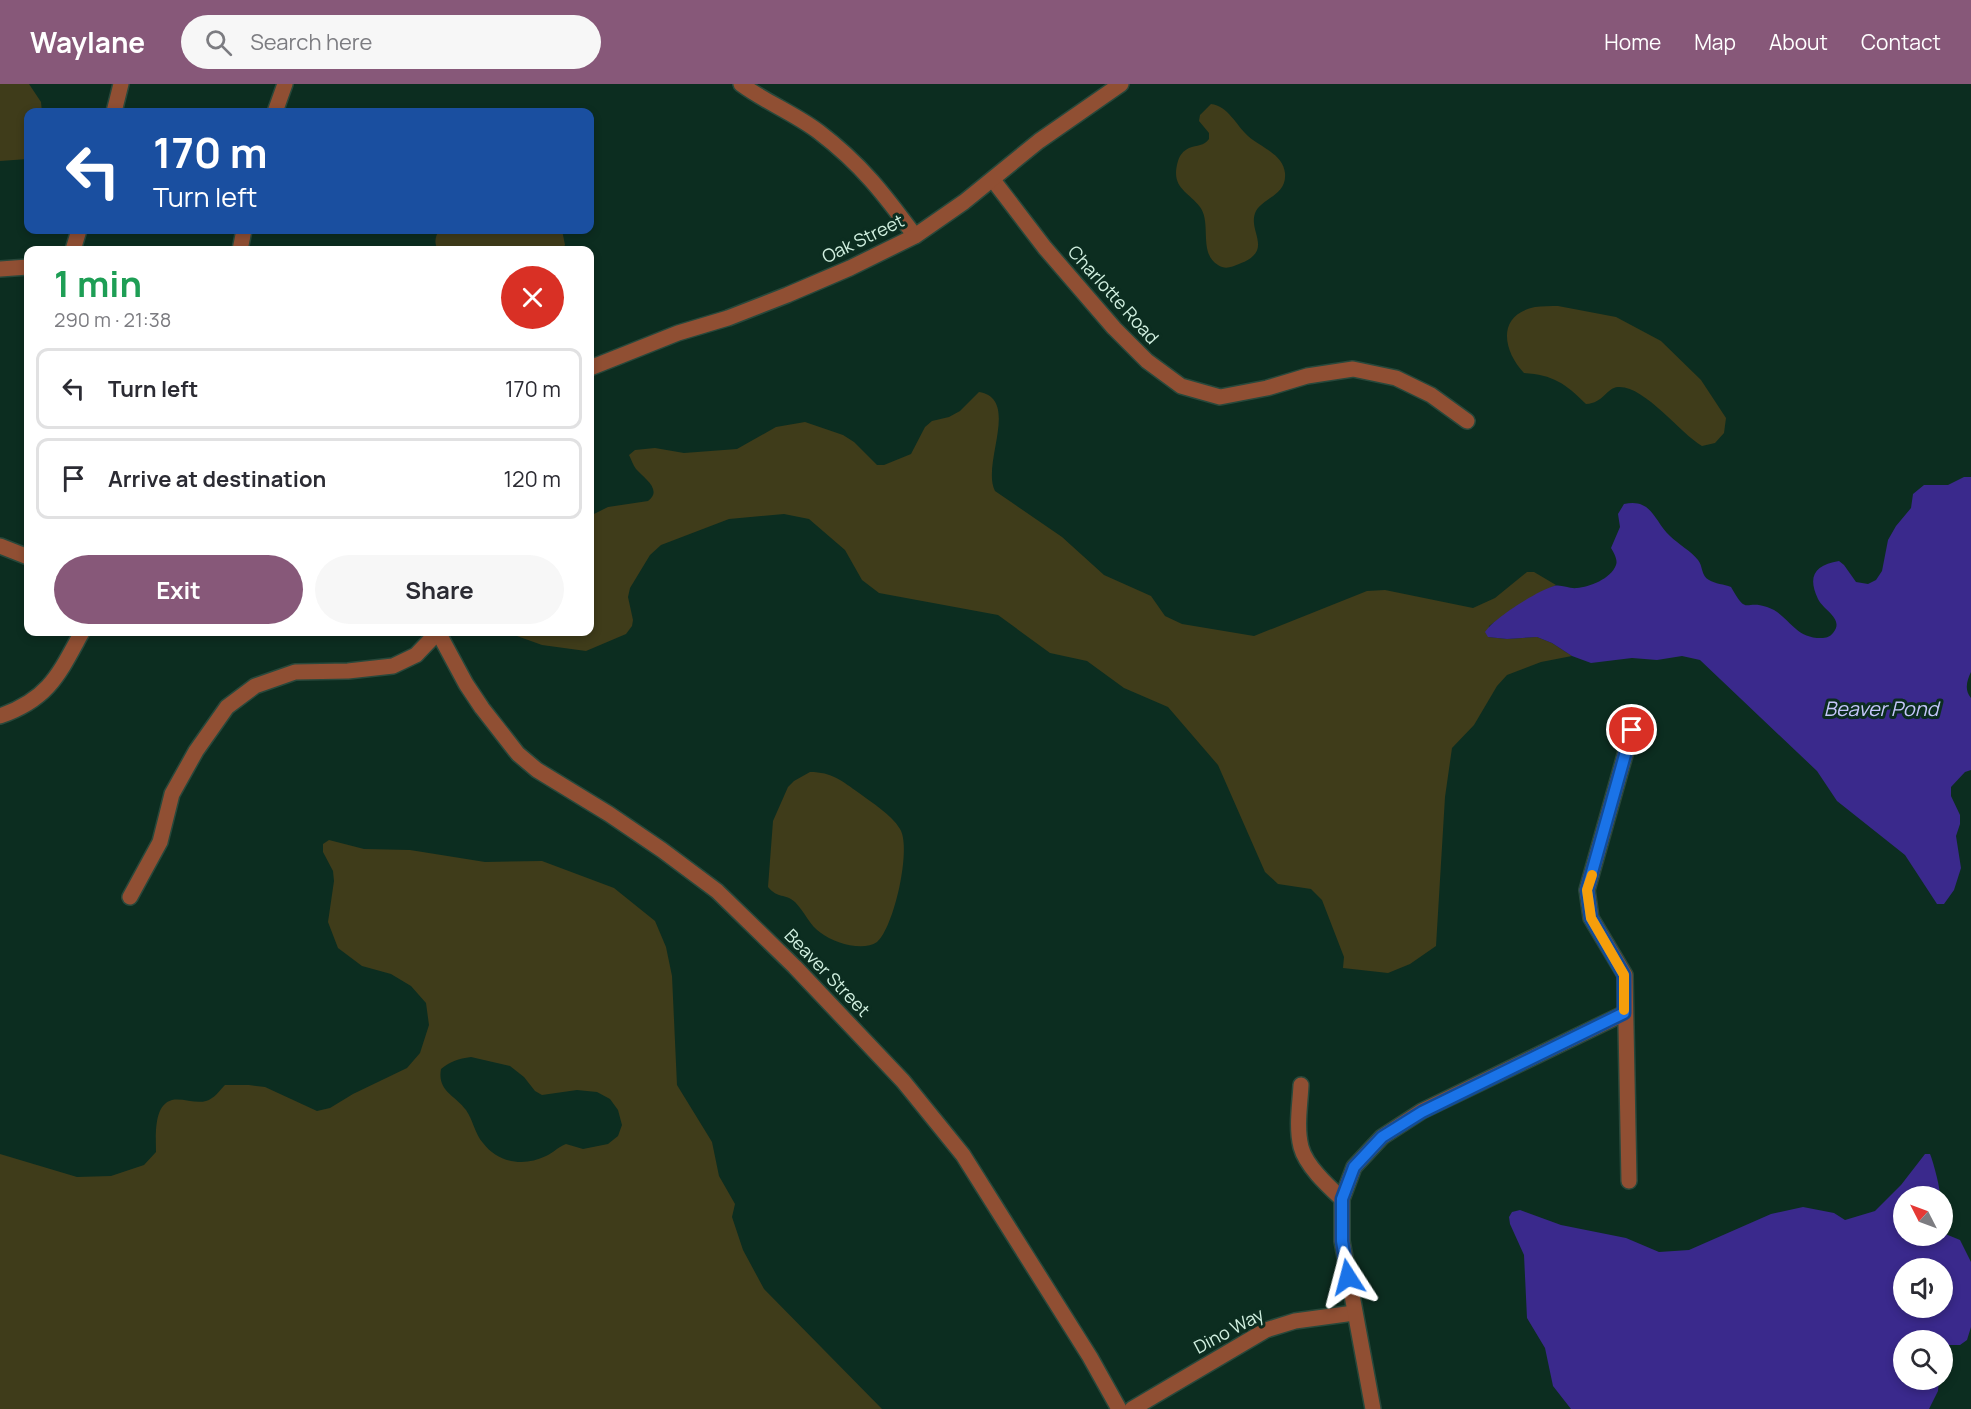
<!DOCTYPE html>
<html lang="en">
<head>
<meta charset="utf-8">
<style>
	:root { --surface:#fff; --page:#f7f7f7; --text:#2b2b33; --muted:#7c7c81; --line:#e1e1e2; --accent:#875879 }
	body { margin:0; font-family:Manrope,sans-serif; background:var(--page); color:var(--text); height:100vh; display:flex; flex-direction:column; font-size:22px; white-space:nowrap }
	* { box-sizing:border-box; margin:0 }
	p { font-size:20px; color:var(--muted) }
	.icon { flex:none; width:33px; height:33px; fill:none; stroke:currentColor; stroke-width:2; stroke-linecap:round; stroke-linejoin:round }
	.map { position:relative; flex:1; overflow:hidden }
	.details { position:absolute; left:24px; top:162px; width:570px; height:390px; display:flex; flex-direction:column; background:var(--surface); border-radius:12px; box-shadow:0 3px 9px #0003 }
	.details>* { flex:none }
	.banner { position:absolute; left:24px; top:24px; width:570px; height:126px; border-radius:12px; box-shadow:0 3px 9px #0003; background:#1a4fa0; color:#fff; overflow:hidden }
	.needle { width:39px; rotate:312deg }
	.controls { position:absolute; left:1893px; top:1102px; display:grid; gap:12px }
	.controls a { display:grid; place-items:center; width:60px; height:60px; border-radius:50%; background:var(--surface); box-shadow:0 3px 9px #0003; font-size:30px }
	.pin { position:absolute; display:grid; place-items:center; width:51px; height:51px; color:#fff; margin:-26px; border:3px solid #fff; border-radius:50%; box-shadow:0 2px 6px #0007 }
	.me { position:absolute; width:66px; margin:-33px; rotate:351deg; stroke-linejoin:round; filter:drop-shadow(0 0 4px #0008) }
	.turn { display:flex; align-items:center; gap:21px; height:126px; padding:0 30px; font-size:27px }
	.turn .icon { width:78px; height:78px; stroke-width:2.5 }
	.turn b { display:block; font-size:42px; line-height:51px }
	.round { display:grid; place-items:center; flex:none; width:63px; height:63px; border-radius:32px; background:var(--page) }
	.overview { display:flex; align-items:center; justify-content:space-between; height:102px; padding:0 30px }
	h1 { font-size:36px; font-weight:700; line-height:45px; color:#1e9e55 }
	.cta { display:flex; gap:12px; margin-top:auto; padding:12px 30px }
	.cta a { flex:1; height:69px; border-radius:36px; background:var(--accent); color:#fff; font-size:24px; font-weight:700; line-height:69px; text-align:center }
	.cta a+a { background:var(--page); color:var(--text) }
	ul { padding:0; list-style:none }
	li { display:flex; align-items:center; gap:18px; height:81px; margin:0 12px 9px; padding:0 18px; border:3px solid var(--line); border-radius:12px }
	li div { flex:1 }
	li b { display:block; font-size:22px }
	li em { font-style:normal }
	header { display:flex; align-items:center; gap:36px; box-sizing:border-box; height:84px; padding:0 30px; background:var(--accent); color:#fff }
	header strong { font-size:28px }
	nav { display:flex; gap:33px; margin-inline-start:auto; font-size:21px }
	.search { width:420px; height:54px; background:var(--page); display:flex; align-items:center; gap:15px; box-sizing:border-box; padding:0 21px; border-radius:33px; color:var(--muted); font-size:22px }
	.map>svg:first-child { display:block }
</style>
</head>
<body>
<header>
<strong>Waylane</strong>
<div class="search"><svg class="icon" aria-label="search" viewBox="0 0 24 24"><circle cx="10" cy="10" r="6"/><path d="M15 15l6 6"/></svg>Search here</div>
<nav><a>Home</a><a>Map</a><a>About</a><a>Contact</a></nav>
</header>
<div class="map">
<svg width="1971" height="1325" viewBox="0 0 1971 1325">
	<rect width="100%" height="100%" fill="#0c2d20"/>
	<g fill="#3f3c1a" fill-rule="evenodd">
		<polygon points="0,0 29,0 41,18 42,28 28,28 28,75 0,77"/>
		<path d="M 1211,20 C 1228,22 1236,41 1248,52 C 1260,63 1283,70 1285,89 C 1287,111 1264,113 1256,127 C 1246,147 1276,166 1239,180 C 1232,183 1225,186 1218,181 C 1198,169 1212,139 1200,123 C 1188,107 1170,104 1178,77 C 1180,71 1183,67 1189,64 C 1197,61 1204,62 1209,55 L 1209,49 L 1199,37 L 1200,31 Z"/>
		<path d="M 439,146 L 562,146 L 565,161 L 562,166 L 438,166 C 434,159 435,153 439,146 Z"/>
		<path d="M 1558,222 L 1616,233 L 1661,257 L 1701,296 L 1726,334 L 1724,349 L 1715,359 L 1702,362 C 1680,349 1644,301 1618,303 C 1606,304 1604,319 1586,320 C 1565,299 1553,291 1524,289 C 1503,267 1496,231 1535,223 C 1542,222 1551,222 1558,222 Z"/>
		<path d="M 979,308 C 1021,315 981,380 995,407 L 1062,453 L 1104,491 L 1151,512 L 1165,532 L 1182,540 L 1254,552 L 1367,507 L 1385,506 L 1473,524 L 1495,514 L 1527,488 L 1534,488 L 1556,501 L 1513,525 L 1489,542 L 1488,553 L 1507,555 L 1537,553 L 1552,559 L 1572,572 L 1541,578 L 1507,591 L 1497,602 L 1474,641 L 1452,664 L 1445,713 L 1436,862 L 1410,880 L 1388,889 L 1343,884 L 1344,873 L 1322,816 L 1311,805 L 1278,800 L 1265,788 L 1218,681 L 1168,623 L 1124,604 L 1087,577 L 1050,569 L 998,531 L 879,509 L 862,496 L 845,466 L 809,435 L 784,430 L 729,435 L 661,461 L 650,471 L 630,504 L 628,513 L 633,536 L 632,542 L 626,550 L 586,567 L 542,561 L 506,548 L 590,548 L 590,432 L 608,423 L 648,417 C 663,406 644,394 636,385 C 633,381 631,375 629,371 L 635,366 L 655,364 L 684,369 L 737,365 L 776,343 L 805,338 L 843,351 L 854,358 L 877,381 L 884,381 L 911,370 L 925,343 L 932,337 L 949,333 L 960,327 Z"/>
		<path d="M 810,688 C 832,688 842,697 859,709 C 872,719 891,730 900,745 C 912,764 894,844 877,858 C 863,868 834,859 821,849 C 809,841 805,828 795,818 C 785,809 778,815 768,803 L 773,737 L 788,703 L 794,697 Z"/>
		<path d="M 329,756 L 364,765 L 410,766 L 485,778 L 542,777 L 614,804 L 655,837 L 666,863 L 672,892 L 677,1001 L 712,1058 L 719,1092 L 735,1120 L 732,1133 L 743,1166 L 764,1205 L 882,1325 L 0,1325 L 0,1070 L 77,1093 L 111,1092 L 144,1081 L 156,1068 C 156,1053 153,1021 172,1016 C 183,1014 196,1020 206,1017 C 214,1015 220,1006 225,1001 L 249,1001 L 265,1003 L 317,1027 L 330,1024 L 353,1010 L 407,984 L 420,969 L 429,941 L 426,919 L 411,902 L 391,890 L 362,882 L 338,864 L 328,838 L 334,797 L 333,787 L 323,768 L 323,760 ZM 471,973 L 510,982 L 524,993 L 535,1007 L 542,1011 L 577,1006 L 597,1008 L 610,1015 L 618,1026 L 622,1041 L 618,1052 L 608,1060 L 583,1065 L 566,1060 C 558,1063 553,1069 546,1072 C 524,1083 498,1079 483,1059 C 475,1050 473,1036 466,1026 C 455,1011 437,1007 441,985 C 451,977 458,975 471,973 Z"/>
	</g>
	<g fill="#3a298c" fill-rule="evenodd">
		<path d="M 1964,393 L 1971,393 L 1971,588 C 1967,596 1964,606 1971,614 L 1971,686 L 1965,688 L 1951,703 L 1951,712 L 1960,731 L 1960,740 L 1956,752 L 1961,784 L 1954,806 L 1944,820 L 1937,820 L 1905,771 L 1837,717 L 1817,687 L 1700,576 L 1682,572 L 1657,576 L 1632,574 L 1591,579 L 1572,572 L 1552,559 L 1537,553 L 1507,555 L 1488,553 L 1485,548 C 1494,534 1537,507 1554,502 C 1561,500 1569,505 1577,504 C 1589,503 1611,495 1616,481 C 1618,476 1614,469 1611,464 L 1620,443 L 1618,430 L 1624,420 C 1652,414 1654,437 1670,452 C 1678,460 1691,467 1698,476 C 1703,482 1701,492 1709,496 C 1715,500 1724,500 1731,503 C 1748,533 1744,515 1767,523 C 1789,530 1793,554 1821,554 C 1826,554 1830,553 1833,549 C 1845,535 1823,526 1818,515 C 1807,492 1815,481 1839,477 L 1844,481 L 1856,498 L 1868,500 L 1876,496 L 1882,487 L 1888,456 L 1896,442 L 1911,424 L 1913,410 L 1924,401 L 1948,401 Z"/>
		<path d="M 1925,1070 L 1930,1070 C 1933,1077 1941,1106 1940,1113 L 1904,1113 L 1904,1152 L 1942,1152 L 1943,1149 L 1960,1156 L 1971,1178 L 1971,1243 L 1967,1256 L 1960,1261 L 1947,1261 L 1943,1267 L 1942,1257 L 1904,1257 L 1904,1296 L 1939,1296 L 1938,1307 L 1929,1325 L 1571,1325 L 1553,1302 L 1545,1264 L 1527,1234 L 1524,1171 L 1510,1140 L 1509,1133 L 1512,1128 L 1520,1126 L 1561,1141 L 1626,1154 L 1659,1168 L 1689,1166 L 1771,1130 L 1803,1123 L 1834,1129 L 1845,1136 L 1875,1127 L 1901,1101 ZM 1904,1185 L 1942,1185 L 1942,1224 L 1904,1224 Z"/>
	</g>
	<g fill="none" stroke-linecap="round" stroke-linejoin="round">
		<defs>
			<g id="minor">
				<path d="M 741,0 C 765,18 794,29 819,48 C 861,80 884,110 915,152"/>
				<polyline points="114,28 121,0"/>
				<polyline points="993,96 1045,164 1114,244 1147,277 1181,302 1220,313 1267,304 1307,292 1353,285 1396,294 1431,311 1467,337"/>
				<polyline points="73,166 79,146"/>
				<polyline points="0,185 28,183"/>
				<polyline points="590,284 678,249 728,234 787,211 850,184 915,152 964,118 1039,57 1121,0"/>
				<polyline points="0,462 28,473"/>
				<path d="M 0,632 C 49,615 59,590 82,548"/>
				<polyline points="130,813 160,758 172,710 196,667 227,623 255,602 295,588 348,587 393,582 416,571 438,548"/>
				<path d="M 1301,1001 C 1300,1021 1296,1043 1301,1063 C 1306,1082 1328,1102 1342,1115"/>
				<polyline points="1629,1097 1625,891 1591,834 1587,806 1632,646"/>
				<polyline points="1132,1325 1266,1246 1295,1237 1354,1229"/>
				<polyline points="1373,1325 1342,1157 1342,1115 1354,1083 1382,1053 1422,1027 1625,929"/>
			</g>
			<g id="tertiary">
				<polyline points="275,28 285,0"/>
				<polyline points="240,166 244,146"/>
				<polyline points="438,548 466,600 482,624 518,670 537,686 609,730 662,766 717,807 795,883 903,997 963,1071 1090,1273 1119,1325"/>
			</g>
		</defs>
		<use href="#minor" stroke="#28483b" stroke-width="18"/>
		<use href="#tertiary" stroke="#28483b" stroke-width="18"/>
		<use href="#minor" stroke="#904f33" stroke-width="15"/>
		<use href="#tertiary" stroke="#904f33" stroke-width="15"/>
	</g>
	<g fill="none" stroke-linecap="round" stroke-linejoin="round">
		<defs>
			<polyline id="route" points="1348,1193 1342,1157 1342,1115 1354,1083 1382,1053 1422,1028 1624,929 1624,891 1591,834 1587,806 1632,646"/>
		</defs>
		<use href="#route" stroke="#114b97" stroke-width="15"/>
		<use href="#route" stroke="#1a73e8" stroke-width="10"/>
		<polyline stroke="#f59e0b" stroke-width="10" points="1592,791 1587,806 1591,834 1624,891 1624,926"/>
	</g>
	<g text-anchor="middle" stroke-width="6" stroke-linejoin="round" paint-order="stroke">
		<g font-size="18" fill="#d1f0e0" stroke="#0c2d20">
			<text transform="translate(863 155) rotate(-26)" y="6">Oak Street</text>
			<text transform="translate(1113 211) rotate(48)" y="6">Charlotte Road</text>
			<text transform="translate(827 889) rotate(46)" y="6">Beaver Street</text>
			<text transform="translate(1229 1247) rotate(-28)" y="6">Dino Way</text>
		</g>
		<g font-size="20" font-style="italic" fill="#c6c7fc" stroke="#0c2d20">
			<text x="1881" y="632">Beaver Pond</text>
		</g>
	</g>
</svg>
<div class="controls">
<a><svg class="needle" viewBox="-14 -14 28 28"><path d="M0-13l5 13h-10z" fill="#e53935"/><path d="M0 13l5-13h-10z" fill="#7c7c81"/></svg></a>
<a><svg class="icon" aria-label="sound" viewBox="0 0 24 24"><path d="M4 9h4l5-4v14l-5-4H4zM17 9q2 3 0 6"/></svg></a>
<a><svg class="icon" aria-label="search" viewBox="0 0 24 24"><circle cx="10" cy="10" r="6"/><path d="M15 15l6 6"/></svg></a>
</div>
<div class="pin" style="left:1632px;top:646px;background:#d93025"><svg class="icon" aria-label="arrive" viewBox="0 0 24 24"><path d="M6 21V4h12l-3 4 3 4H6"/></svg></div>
<svg class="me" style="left:1348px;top:1193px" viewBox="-20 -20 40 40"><path d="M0-17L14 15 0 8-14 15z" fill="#1a73e8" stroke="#fff" stroke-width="4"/></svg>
<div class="banner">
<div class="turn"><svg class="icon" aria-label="left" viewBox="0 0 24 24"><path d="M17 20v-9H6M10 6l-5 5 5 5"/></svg><div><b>170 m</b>Turn left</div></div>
</div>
<section class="details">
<div class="overview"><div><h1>1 min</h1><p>290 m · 21:38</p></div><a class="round" style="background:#d93025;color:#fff"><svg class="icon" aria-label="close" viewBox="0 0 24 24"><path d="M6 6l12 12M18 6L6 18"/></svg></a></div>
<ul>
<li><svg class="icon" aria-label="left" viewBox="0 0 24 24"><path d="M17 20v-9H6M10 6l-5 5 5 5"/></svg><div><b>Turn left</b></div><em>170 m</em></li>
<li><svg class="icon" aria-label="arrive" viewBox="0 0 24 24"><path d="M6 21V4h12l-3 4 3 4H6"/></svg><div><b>Arrive at destination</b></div><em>120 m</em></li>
</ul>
<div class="cta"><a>Exit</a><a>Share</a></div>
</section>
</div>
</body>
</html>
